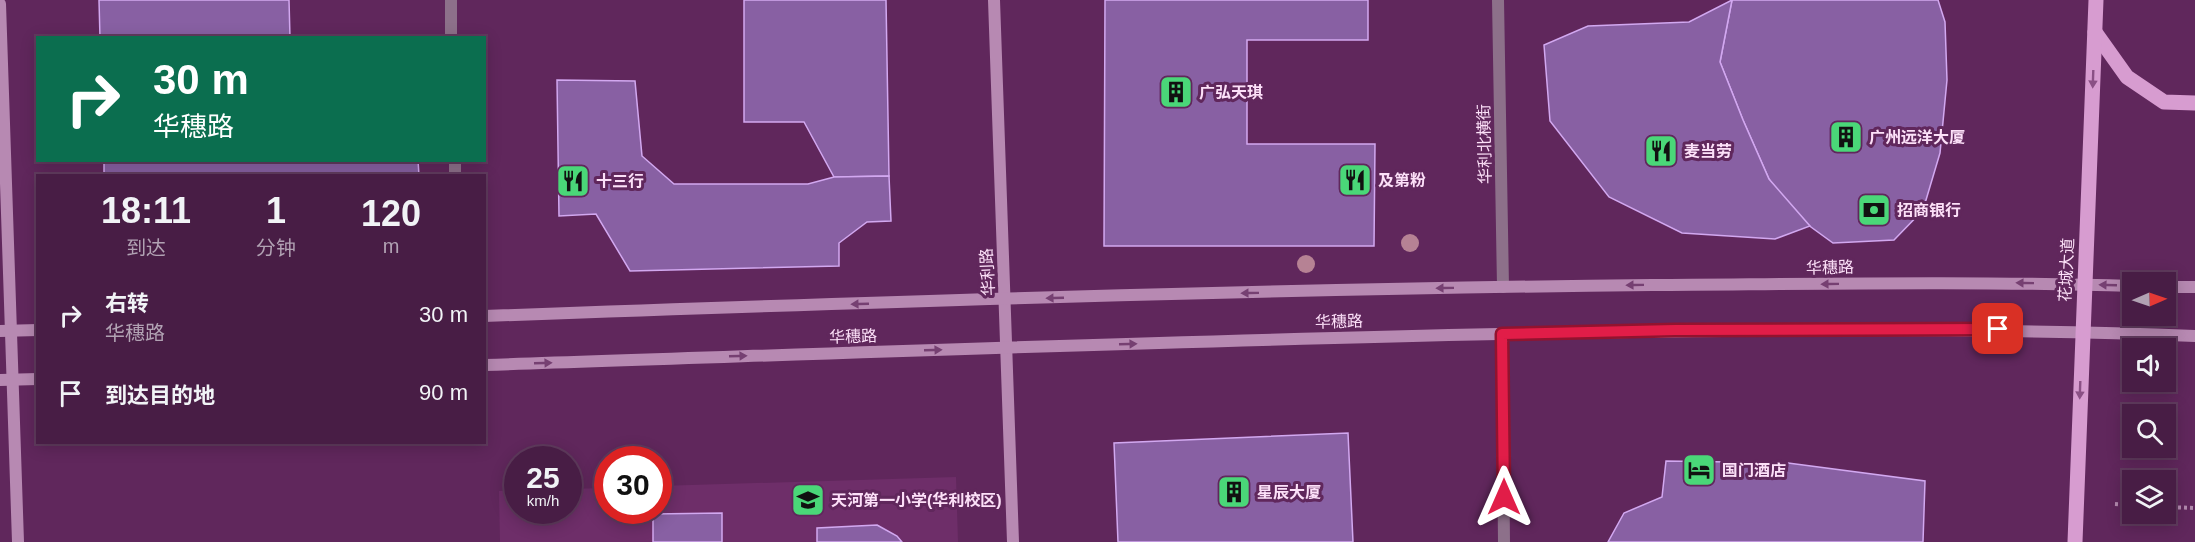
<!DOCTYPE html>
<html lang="zh">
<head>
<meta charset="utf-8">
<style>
	:root { --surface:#481d45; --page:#522a50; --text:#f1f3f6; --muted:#b1a2b3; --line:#603b5e }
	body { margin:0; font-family:Arial,"Noto Sans SC",sans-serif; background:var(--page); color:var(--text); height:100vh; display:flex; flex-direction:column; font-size:22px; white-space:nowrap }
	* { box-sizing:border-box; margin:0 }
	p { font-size:20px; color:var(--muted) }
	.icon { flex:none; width:33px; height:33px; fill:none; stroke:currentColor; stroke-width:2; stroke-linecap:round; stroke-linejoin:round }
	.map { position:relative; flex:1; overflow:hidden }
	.drawer { position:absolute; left:36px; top:174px; width:450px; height:270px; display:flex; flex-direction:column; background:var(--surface); border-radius:0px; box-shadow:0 3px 15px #0003,0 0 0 2px var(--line) }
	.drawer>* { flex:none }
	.hud { position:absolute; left:36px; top:36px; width:450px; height:126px; border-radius:0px; box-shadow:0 3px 15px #0003,0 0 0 2px var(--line); background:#0b6e4f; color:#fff; overflow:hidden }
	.needle { width:39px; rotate:88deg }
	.tools { position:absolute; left:2122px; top:272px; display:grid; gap:12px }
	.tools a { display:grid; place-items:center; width:54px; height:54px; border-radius:0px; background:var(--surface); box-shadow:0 3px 15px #0003,0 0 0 2px var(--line); font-size:30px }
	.speed { position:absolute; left:504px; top:446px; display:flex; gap:12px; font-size:30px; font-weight:700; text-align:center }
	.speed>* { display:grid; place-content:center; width:78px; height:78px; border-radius:50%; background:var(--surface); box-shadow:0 3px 15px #0003,0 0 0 2px var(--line); line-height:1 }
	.speed small { font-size:15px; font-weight:400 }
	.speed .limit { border:9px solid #d22; background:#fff; color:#111 }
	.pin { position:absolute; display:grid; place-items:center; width:51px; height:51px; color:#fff; margin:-26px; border-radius:12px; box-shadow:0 3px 9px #0006 }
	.me { position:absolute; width:66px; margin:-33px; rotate:0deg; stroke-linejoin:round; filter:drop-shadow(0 0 4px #0008) }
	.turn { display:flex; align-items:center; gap:21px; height:126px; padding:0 18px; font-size:27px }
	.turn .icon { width:78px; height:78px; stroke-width:2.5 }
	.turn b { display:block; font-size:42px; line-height:51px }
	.eta { display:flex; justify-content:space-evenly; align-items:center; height:102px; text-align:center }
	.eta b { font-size:36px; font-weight:600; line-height:42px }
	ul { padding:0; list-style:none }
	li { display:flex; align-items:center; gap:18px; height:78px; padding:0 18px }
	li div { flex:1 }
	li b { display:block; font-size:22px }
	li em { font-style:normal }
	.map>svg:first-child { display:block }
</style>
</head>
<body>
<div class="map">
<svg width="2195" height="542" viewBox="0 0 2195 542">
	<rect width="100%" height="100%" fill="#60275c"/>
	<polygon fill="#6e2e69" points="956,477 958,542 500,542 499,491 517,490 518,510 568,510 569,489 607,488 608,510 658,510 659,486"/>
	<g fill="#8860a3" stroke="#d2a8f0" stroke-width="1.5">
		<polygon points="99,0 289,0 290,38 100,38"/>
		<polygon points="744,0 886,0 889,176 834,177 804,122 744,122"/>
		<polygon points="1105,0 1368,0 1368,40 1247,40 1247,144 1375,144 1374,246 1104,246"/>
		<polygon points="1732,0 1938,0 1945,22 1947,80 1940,153 1923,210 1894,240 1833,243 1789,211 1769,179 1743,120 1720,62"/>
		<polygon points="1732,0 1720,62 1743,120 1769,179 1810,226 1775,239 1682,233 1609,197 1550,121 1544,45 1588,26 1689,22"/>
		<polygon points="557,80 635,81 642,156 674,184 808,184 834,177 889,176 891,221 867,222 839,243 839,266 630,271 596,214 559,216"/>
		<polygon points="104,160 418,160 419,176 104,176"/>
		<polygon points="1348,433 1353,542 1118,542 1114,443"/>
		<polygon points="1666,461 1788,463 1925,481 1923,542 1608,542 1624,513 1662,497"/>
		<polygon points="722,513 722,542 653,542 653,514"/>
		<polygon points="877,525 897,536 902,542 817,542 817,528"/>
	</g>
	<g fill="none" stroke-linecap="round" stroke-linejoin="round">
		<g stroke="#b289ae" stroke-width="4" stroke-dasharray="3 3" stroke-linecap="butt">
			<polyline points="2115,504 2133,505"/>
			<polyline points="2166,507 2195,508"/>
		</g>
		<g stroke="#8d708a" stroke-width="12">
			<polyline points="451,0 451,38"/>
			<polyline points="1498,0 1503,287"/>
			<polyline points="455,160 455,176"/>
			<polyline points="1502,334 1504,542"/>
		</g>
		<g stroke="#b789b2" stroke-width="12">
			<polyline points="994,0 1013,542"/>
			<polyline points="0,4 18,542"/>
			<polyline points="2166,287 2195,287"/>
			<path d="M 484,316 C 874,302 1263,289 1652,285 C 1813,284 1973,281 2133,286"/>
			<polyline points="0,331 38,330"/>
			<path d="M 484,365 C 823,354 1160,341 1499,334 C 1731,330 1963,327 2195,336"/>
			<polyline points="0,380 38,379"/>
		</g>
		<g stroke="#d79cd0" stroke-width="15">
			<polyline points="2095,32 2127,77 2164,102 2195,103"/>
			<polyline points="2075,542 2096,0"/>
		</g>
	</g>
	<g fill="#b68294">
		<circle cx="1410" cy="243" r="9"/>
		<circle cx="1306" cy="264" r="9"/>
	</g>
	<defs><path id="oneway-solid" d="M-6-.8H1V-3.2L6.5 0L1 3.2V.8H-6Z" transform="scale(1.5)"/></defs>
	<g fill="#8a5085">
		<use href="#oneway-solid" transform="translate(2093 79) rotate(92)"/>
		<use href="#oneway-solid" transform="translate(2080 390) rotate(92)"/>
	</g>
	<g fill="#764072">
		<use href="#oneway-solid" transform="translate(2025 283) rotate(-179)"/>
		<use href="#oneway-solid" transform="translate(1830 284) rotate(179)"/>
		<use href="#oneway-solid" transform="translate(1635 285) rotate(179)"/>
		<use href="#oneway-solid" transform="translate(2108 285) rotate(-178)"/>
		<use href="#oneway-solid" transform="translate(1445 288) rotate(179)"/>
		<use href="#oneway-solid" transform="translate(1250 293) rotate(179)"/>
		<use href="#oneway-solid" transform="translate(1055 298) rotate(178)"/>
		<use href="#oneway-solid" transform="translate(860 304) rotate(178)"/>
		<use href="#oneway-solid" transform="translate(1128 344) rotate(-2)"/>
		<use href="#oneway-solid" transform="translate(933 350) rotate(-2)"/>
		<use href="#oneway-solid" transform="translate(738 356) rotate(-2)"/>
		<use href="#oneway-solid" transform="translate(543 363) rotate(-2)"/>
	</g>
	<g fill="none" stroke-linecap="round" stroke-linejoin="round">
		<defs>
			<polyline id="route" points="1504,497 1502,334 1675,330 1998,329"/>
		</defs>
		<use href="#route" stroke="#92132f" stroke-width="15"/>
		<use href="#route" stroke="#e11d48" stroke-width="10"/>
	</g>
	<defs>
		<symbol id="building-square" viewBox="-11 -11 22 22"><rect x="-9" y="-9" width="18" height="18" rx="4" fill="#4ad778" stroke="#60275c"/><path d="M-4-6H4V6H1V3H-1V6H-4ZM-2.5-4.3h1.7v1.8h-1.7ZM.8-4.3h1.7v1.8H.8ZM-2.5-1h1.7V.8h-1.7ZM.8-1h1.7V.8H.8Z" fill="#111"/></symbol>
		<symbol id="restaurant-square" viewBox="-11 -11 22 22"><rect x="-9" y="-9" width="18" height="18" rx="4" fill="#4ad778" stroke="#60275c"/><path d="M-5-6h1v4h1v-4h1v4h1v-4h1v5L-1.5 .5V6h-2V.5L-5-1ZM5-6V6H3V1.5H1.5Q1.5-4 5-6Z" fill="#111"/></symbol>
		<symbol id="bank-square" viewBox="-11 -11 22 22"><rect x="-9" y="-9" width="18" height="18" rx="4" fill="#4ad778" stroke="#60275c"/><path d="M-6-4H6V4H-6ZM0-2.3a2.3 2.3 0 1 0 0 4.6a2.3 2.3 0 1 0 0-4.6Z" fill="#111"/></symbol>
		<symbol id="hotel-square" viewBox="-11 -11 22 22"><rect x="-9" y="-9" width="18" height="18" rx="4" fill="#4ad778" stroke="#60275c"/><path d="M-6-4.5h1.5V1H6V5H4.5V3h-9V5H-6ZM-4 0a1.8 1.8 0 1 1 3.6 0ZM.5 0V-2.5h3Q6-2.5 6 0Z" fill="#111"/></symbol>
		<symbol id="school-square" viewBox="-11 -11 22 22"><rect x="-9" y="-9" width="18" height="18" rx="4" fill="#4ad778" stroke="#60275c"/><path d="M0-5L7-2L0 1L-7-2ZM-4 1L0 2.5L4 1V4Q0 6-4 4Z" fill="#111"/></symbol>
	</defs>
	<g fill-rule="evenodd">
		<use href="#building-square" x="1157" y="73" width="38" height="38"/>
		<use href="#building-square" x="1827" y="118" width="38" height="38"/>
		<use href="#restaurant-square" x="1642" y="132" width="38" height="38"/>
		<use href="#restaurant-square" x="1336" y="161" width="38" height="38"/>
		<use href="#restaurant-square" x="554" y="162" width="38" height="38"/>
		<use href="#bank-square" x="1855" y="191" width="38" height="38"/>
		<use href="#hotel-square" x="1680" y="451" width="38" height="38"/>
		<use href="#building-square" x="1215" y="473" width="38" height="38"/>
		<use href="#school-square" x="789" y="481" width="38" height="38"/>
	</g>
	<g text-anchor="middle" stroke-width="6" stroke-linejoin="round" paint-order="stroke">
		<g font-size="16" font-weight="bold" fill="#fce0f8" stroke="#60275c" text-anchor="start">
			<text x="1199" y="98">广弘天琪</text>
			<text x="1869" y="143">广州远洋大厦</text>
			<text x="1684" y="157">麦当劳</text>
			<text x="1378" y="186">及第粉</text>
			<text x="596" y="187">十三行</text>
			<text x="1897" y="216">招商银行</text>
			<text x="1722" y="476">国门酒店</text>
			<text x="1257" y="498">星辰大厦</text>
			<text x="831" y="506">天河第一小学(华利校区)</text>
		</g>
		<g font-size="16" fill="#fce0f8" stroke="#60275c">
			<text transform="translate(1484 144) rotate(-91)" y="6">华利北横街</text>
			<text transform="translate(1830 267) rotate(-1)" y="6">华穗路</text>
			<text transform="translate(2066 270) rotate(-87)" y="6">花城大道</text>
			<text transform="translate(987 272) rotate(-93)" y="6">华利路</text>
			<text transform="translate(1339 321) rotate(-1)" y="6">华穗路</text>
			<text transform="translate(853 336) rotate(-2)" y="6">华穗路</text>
		</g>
	</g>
</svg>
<div class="tools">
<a><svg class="needle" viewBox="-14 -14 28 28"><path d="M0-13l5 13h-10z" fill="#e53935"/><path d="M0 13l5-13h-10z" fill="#b1a2b3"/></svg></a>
<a><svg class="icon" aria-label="sound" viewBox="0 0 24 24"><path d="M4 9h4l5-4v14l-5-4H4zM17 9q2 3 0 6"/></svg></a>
<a><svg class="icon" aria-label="search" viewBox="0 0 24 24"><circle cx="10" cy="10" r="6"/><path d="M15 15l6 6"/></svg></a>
<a><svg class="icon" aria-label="layers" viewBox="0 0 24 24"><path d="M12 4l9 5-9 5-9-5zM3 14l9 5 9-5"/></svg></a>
</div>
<div class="speed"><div>25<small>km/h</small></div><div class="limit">30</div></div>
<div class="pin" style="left:1998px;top:329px;background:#d93025"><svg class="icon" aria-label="arrive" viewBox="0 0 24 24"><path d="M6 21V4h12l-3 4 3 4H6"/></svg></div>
<svg class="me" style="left:1504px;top:497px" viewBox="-20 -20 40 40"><path d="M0-17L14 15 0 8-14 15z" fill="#e11d48" stroke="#fff" stroke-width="4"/></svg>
<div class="hud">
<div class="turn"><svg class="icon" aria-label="right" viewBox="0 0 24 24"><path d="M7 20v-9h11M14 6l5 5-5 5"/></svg><div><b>30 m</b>华穗路</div></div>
</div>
<section class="drawer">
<div class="eta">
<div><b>18:11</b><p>到达</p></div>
<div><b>1</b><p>分钟</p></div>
<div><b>120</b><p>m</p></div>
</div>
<ul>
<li><svg class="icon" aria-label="right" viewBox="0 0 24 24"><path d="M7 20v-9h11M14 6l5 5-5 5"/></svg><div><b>右转</b><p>华穗路</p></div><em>30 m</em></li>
<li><svg class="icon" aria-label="arrive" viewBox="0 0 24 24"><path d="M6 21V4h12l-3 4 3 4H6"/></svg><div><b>到达目的地</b></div><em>90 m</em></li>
</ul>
</section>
</div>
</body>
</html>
